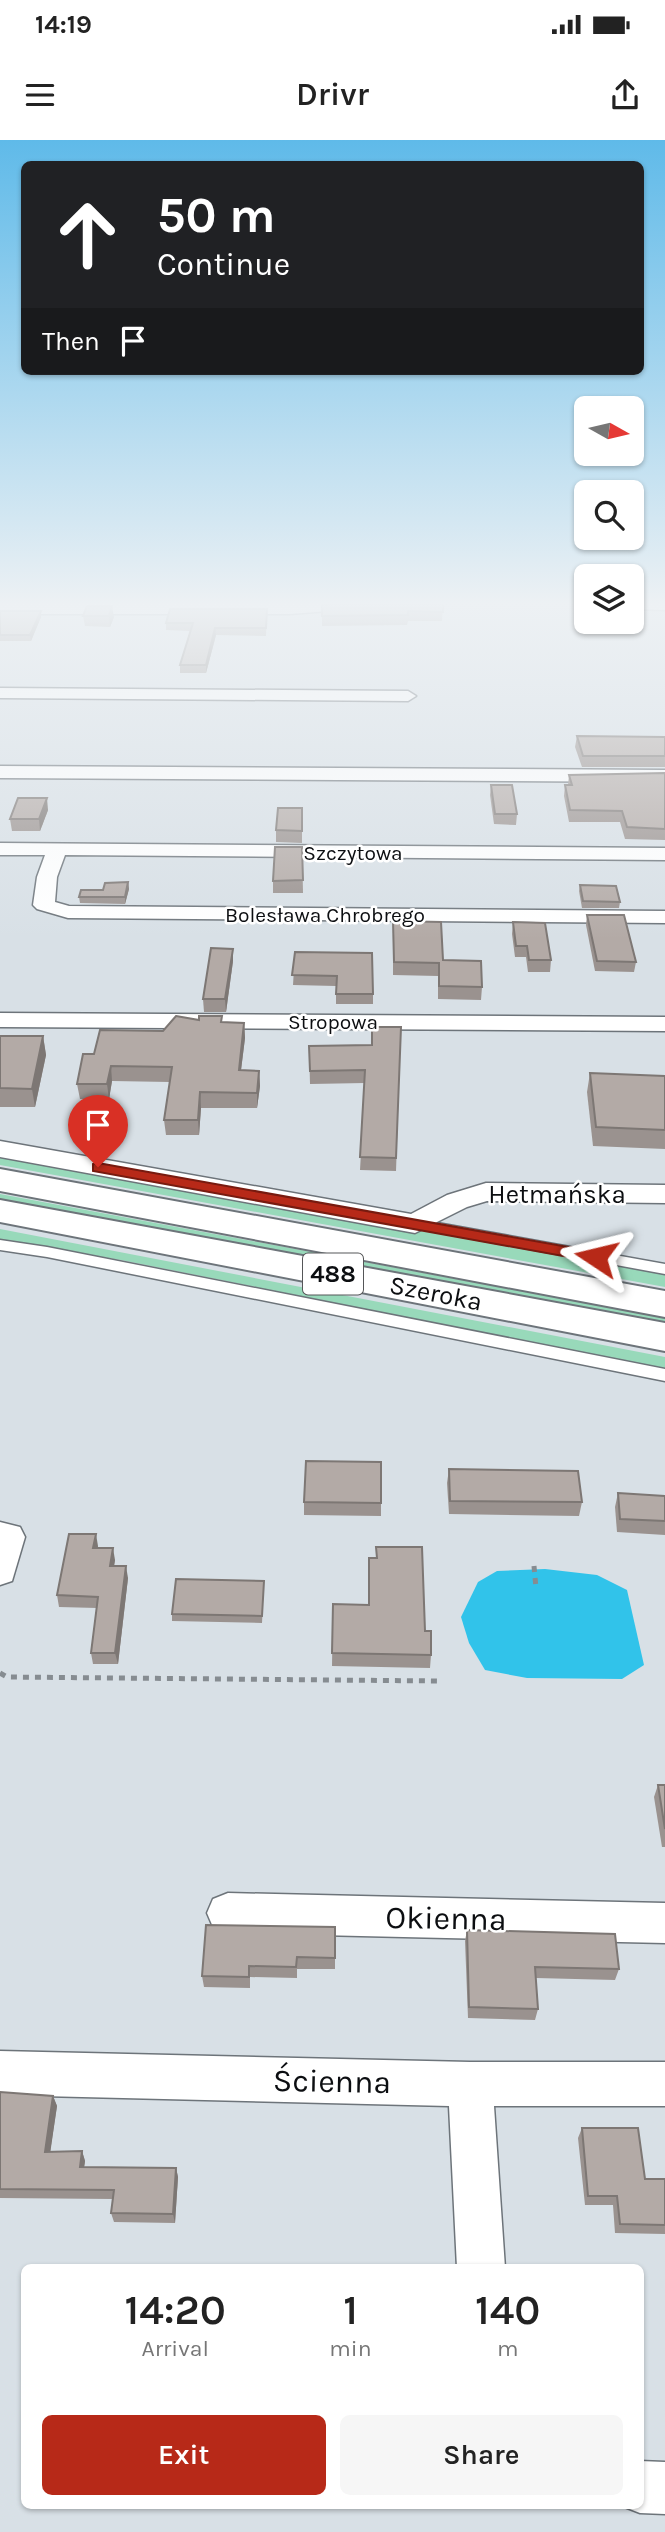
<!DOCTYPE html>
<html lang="en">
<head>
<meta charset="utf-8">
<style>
	:root { --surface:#fff; --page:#f6f6f6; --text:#222; --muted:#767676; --accent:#b72918 }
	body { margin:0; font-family:Karla,sans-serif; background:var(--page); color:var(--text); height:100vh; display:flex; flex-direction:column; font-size:26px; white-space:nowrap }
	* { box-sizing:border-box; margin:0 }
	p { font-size:23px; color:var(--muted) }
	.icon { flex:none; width:38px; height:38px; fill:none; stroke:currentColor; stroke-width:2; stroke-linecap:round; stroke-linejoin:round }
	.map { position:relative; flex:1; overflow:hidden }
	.details { position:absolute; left:21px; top:2124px; width:623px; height:245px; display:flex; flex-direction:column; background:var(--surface); border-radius:10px; box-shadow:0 2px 5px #0004 }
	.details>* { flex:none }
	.hud { position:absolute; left:21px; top:21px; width:623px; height:214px; border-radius:10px; box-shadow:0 2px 5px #0004; background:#202124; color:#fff; overflow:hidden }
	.needle { width:46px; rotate:98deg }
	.controls { position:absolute; left:574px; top:256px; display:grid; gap:14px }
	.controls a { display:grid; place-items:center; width:70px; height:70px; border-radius:10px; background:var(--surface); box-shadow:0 2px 5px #0004; font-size:35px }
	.pin { position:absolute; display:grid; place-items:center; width:60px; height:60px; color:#fff; margin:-72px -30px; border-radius:50% 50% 50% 0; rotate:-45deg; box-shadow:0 0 7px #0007 }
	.pin .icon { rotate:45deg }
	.me { position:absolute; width:77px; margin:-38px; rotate:280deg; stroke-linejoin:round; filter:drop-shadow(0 0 5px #0008) }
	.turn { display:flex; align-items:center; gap:24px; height:147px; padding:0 21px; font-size:32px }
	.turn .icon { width:91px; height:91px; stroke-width:2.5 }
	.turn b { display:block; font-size:49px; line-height:60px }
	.then { display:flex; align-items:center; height:66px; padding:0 21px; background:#0003; gap:14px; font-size:26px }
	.eta { display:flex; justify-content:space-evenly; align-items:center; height:119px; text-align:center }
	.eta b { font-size:42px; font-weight:600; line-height:49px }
	.cta { display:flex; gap:14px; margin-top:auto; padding:14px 21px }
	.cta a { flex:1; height:80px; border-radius:10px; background:var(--accent); color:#fff; font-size:28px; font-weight:600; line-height:80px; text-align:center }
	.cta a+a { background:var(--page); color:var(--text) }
	.status { display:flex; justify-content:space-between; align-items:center; height:49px; padding:0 35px; background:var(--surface); direction:ltr }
	.status svg { height:19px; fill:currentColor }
	header { display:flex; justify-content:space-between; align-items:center; height:91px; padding:0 21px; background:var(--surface); font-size:32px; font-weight:600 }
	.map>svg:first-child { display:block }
</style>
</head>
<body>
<div class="status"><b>14:19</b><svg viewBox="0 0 49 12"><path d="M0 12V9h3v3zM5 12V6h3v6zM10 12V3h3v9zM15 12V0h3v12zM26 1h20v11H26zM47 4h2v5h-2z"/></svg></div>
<header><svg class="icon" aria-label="menu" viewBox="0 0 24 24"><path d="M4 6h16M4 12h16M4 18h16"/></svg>Drivr<svg class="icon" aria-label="share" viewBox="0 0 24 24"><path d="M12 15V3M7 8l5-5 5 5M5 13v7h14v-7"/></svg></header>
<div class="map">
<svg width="665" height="2392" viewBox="0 0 665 2392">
	<rect width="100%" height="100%" fill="#d8e0e6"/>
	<g fill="#98d9ba">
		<polygon points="0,1014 665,1134 665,1147 0,1025"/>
		<polygon points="0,1054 665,1178 665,1185 0,1060"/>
		<polygon points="0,1089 665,1217 665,1229 121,1120 0,1101"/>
	</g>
	<polygon fill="#31c3ea" points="545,1429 597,1435 627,1450 644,1525 622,1539 527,1538 485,1530 469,1503 461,1477 478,1442 497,1431"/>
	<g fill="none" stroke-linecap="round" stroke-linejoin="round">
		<defs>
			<g id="service">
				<polygon points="415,1079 665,1124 665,1134 410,1087 408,1084 410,1081"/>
				<polygon points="0,1100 47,1107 665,1229 665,1241 47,1117 0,1110"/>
			</g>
			<g id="minor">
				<polygon points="0,464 362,464 354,469 290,474 0,474"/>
				<polygon points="632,464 665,464 665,470 632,469"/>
				<polygon points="0,548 408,551 416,556 408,561 0,558"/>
				<polygon points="0,626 665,630 665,642 0,638"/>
				<polygon points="0,703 665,708 665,720 65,715 57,737 55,762 69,766 665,771 665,783 68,778 37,769 33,765 37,737 45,715 0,715"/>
				<polygon points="0,873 665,877 665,891 0,887"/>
				<polygon points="0,1001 411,1074 447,1055 486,1043 665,1045 665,1063 487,1061 467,1067 415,1093 0,1017"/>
				<polygon points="0,1382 20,1387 25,1397 12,1441 0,1445"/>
				<polygon points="228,1753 665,1763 665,1803 228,1793 213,1787 207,1773 213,1759"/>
				<polygon points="0,1911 470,1922 665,1922 665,1966 494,1966 505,2128 457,2128 449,1966 0,1955"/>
				<polygon points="640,2321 665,2322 665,2374 640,2373 622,2366 640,2366"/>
			</g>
			<g id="primary">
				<polygon points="0,1029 665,1151 665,1177 0,1051"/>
				<polygon points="0,1060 665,1183 665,1211 0,1082"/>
			</g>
		</defs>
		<use href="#service" stroke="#6d747a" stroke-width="3"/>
		<use href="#minor" stroke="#6d747a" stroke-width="3"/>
		<use href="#primary" stroke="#6d747a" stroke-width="4"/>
		<g stroke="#868c91" stroke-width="5" stroke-dasharray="6 6" stroke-linecap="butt">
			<polyline points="534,1426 536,1448"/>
			<polyline points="0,1533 7,1537 441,1541"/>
		</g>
		<use href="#service" fill="#fff" fill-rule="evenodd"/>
		<use href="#minor" fill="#fff" fill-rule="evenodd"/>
		<use href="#primary" fill="#fff" fill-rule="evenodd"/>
	</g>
	<g fill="#9a928f">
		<polygon points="443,464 442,481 408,481 407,485 322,486 322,465"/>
		<polygon points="267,469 266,496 216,495 206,533 180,533 180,525 190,491 166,490 166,483"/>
		<polygon points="0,471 41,477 31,501 0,501"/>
		<polygon points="83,476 114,477 110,487 85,486"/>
		<polygon points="577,596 665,597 665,627 582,627 575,607"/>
		<polygon points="665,633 665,700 625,699 620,682 569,682 564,656 565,645 568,645 569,635"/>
		<polygon points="491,645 517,674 516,685 494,684 490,655"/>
		<polygon points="302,668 302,703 276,702 276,690"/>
		<polygon points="48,670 40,691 12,691 10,679"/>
		<polygon points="302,707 303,753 273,753 273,741"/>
		<polygon points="128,742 129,749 125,764 80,763 79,757"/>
		<polygon points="580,745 620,762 619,768 582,768 579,751"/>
		<polygon points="587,775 636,822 634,832 595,831 586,785"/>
		<polygon points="393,781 443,820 482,847 481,860 438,859 438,836 393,835"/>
		<polygon points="513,782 551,820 550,832 528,832 526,817 515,817 512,794"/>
		<polygon points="295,812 373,854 373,864 336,864 336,846 293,845"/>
		<polygon points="233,821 226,872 204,872 203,859"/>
		<polygon points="199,880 222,882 244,883 245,898 241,930 259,931 260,946 257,968 201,968 199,995 166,995 164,980 170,942 112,941 109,959 80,959 77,944 94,914 163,891"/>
		<polygon points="401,887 396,1031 360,1030 365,943 310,944 309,906 371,905"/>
		<polygon points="0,896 43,896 46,915 35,967 0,967"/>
		<polygon points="590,933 665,936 665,1009 593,1006 587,952"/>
		<polygon points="449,1329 582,1362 579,1376 449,1374 447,1343"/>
		<polygon points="618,1353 665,1356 665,1395 617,1392 615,1367"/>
		<polygon points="304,1362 381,1363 381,1376 304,1375"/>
		<polygon points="98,1406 98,1408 115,1420 114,1426 128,1438 118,1524 93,1524 91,1513 97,1468 59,1467 57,1455"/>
		<polygon points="376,1407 425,1491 431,1515 430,1528 332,1526 333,1464 368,1465 376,1418"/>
		<polygon points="264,1441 262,1483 172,1481 172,1474"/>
		<polygon points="658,1645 665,1645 665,1707 662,1707 654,1657"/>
		<polygon points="335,1787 335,1829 297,1829 297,1838 250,1837 250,1848 204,1847 202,1836"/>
		<polygon points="467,1790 619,1829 615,1840 536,1838 538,1869 535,1880 468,1878 465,1801"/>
		<polygon points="0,1952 53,1956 57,1966 50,2012 82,2011 85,2021 84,2027 176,2028 178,2037 175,2083 114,2082 111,2073 113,2059 0,2058"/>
		<polygon points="582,1988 645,2039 665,2039 665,2094 615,2093 613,2065 585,2065 578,1998"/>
	</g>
	<g fill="#7d7774">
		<polygon points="112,466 114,477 110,487 109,476"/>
		<polygon points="41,471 41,477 31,501 30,495"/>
		<polygon points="215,488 216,495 206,533 206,525"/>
		<polygon points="47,658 48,670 40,691 39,679"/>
		<polygon points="128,742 129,749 125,764 125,757"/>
		<polygon points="233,809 233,821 226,872 225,859"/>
		<polygon points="244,883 245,898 239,946 239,930"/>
		<polygon points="43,896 46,915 35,967 32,949"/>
		<polygon points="111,926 112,941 109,959 107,944"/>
		<polygon points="259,931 260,946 257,968 257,953"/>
		<polygon points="200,952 201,968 199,995 198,980"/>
		<polygon points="96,1394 98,1406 96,1420 93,1408"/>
		<polygon points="113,1408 115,1420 112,1438 110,1426"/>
		<polygon points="126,1426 128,1438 118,1524 115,1513"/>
		<polygon points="53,1956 57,1966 49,2021 45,2012"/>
		<polygon points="82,2011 85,2021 83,2036 80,2027"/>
		<polygon points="176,2028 178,2037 175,2083 173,2074"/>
	</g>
	<g fill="#b3aaa6" stroke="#7d7774" stroke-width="2">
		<polygon points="330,464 443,464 443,472 408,471 408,475 322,476 322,465"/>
		<polygon points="87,466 112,466 109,476 83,476"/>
		<polygon points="170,469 267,469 266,488 215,488 206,525 180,525 193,483 166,483"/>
		<polygon points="0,471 41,471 30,495 0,495"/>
		<polygon points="577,596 665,597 665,616 583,616"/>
		<polygon points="665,633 665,689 627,687 622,671 570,670 565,645 572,645 569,635"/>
		<polygon points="491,645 512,645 517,674 495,674"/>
		<polygon points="18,658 47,658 39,679 10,679"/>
		<polygon points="278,668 302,668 302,691 276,690"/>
		<polygon points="275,707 302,707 303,740 273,741"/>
		<polygon points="128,742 125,757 79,757 81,750 103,750 105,743"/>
		<polygon points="580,745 616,746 620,762 583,761"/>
		<polygon points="587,775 624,775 636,822 597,821"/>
		<polygon points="393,781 441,782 443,820 481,821 482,847 439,846 439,823 394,822"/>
		<polygon points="513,782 545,783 551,820 529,820 527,806 516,806"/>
		<polygon points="211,808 233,809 225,859 203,859"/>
		<polygon points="295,812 372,813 373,854 336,854 337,836 292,835"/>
		<polygon points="176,876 199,880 199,876 222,876 221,882 244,883 239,930 259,931 257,953 200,952 198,980 164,980 172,927 111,926 107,944 77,944 83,914 94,914 100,890 163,891"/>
		<polygon points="372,887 401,887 396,1018 360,1017 365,930 310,931 309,906 372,905"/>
		<polygon points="0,896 43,896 32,949 0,948"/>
		<polygon points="590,933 665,936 665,990 596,987"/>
		<polygon points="306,1321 381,1322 381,1363 304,1362"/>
		<polygon points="449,1329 578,1331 582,1362 450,1361"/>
		<polygon points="618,1353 665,1356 665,1381 620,1379"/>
		<polygon points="69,1394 96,1394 93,1408 113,1408 110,1426 126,1426 115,1513 91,1513 98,1457 57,1455"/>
		<polygon points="376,1407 422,1407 425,1491 431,1491 431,1515 332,1513 333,1464 369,1465 369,1418 377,1418"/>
		<polygon points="176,1439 264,1441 262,1476 172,1474"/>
		<polygon points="658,1645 665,1645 665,1689"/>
		<polygon points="206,1785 335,1787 335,1818 297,1817 296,1827 249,1826 249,1837 202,1836"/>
		<polygon points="467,1790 615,1794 619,1829 535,1827 538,1869 469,1867"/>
		<polygon points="0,1952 53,1956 45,2012 82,2011 80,2027 176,2028 173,2074 111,2073 114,2050 0,2049"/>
		<polygon points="582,1988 638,1988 645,2039 665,2039 665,2085 620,2084 617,2056 588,2056"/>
	</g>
	<linearGradient id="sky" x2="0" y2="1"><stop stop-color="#5fbae9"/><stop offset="0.58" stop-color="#edf1f4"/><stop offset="1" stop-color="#edf1f4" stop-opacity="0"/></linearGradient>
	<rect width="665" height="799" fill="url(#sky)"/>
	<polygon fill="#b72918" stroke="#771b10" stroke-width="2" points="98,1023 596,1112 604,1117 596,1122 93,1031 93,1024"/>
	<g text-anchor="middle" stroke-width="5" stroke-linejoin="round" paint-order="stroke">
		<g font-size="21" fill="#0c0e11" stroke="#fff">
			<text x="353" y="720">Szczytowa</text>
			<text x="325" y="782">Bolesława Chrobrego</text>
			<text x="333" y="889">Stropowa</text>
		</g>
		<rect fill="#fff" stroke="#555658" stroke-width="2" x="303" y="1113.5" width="60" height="41" rx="5"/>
		<g font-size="24" font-weight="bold" fill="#0c0e11">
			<text x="333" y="1142">488</text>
		</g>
		<g font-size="26" fill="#0c0e11" stroke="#fff">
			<text x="557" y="1063">Hetmańska</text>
			<text transform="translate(436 1153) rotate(11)" y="9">Szeroka</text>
		</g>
		<g font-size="32" fill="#0c0e11" stroke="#fff">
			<text transform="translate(446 1778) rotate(1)" y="11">Okienna</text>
			<text transform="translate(332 1941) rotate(1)" y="11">Ścienna</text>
		</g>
	</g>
</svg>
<div class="controls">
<a><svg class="needle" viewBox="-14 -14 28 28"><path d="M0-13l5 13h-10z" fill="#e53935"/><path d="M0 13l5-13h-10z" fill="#767676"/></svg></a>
<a><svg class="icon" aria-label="search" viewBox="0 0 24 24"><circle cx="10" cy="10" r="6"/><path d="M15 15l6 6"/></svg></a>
<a><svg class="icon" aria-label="layers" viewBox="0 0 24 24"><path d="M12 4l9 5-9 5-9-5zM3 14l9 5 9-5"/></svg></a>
</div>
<div class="pin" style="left:98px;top:1027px;background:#d93025"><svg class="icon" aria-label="arrive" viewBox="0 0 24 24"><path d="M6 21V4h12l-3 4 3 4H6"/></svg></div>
<svg class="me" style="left:596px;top:1117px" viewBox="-20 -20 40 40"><path d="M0-17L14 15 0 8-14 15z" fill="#b72918" stroke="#fff" stroke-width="4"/></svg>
<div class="hud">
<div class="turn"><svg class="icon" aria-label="ahead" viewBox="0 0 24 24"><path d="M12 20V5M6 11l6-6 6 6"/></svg><div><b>50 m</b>Continue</div></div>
<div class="then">Then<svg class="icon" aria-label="arrive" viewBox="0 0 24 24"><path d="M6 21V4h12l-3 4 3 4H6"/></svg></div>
</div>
<section class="details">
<div class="eta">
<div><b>14:20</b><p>Arrival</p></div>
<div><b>1</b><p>min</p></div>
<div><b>140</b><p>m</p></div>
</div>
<div class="cta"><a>Exit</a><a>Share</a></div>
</section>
</div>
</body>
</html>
